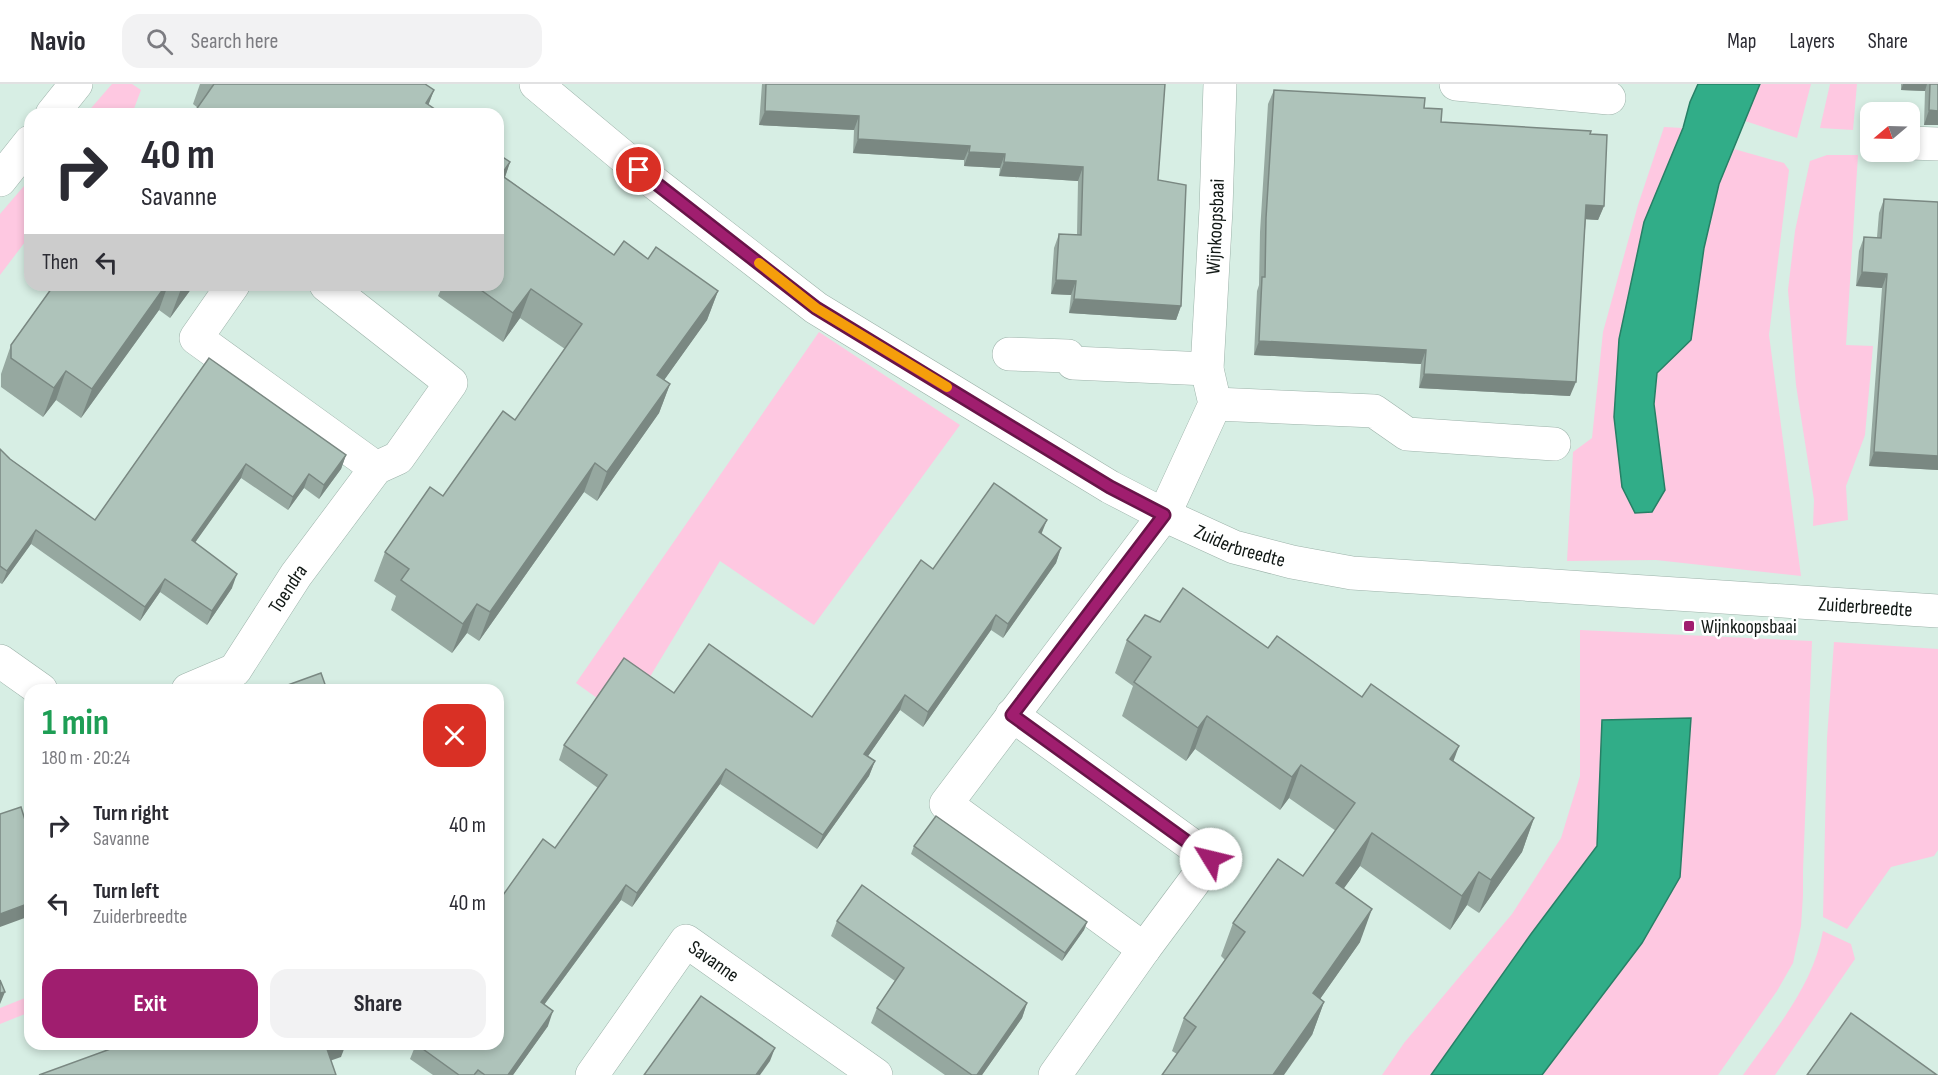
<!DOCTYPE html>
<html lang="en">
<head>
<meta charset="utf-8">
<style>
	:root { --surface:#fff; --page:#f2f2f3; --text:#2b2b33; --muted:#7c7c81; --line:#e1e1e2; --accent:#a01e6f }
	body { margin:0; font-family:"Sofia Sans Condensed",sans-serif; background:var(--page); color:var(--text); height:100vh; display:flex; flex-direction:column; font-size:22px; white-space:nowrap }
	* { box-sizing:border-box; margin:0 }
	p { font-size:20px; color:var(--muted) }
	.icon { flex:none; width:33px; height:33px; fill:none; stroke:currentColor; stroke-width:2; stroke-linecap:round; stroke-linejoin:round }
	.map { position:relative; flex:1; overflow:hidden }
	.drawer { position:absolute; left:24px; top:600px; width:480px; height:366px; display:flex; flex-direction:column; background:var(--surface); border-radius:18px; box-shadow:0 3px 9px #0003 }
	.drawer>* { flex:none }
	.top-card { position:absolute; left:24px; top:24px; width:480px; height:183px; border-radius:18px; box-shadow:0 3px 9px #0003; background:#fff; color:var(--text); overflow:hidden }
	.needle { width:39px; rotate:251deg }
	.buttons { position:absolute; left:1860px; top:18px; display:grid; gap:12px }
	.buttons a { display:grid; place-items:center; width:60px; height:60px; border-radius:12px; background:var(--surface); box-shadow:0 3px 9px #0003; font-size:30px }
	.pin { position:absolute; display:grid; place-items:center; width:51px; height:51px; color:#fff; margin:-26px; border:3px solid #fff; border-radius:50%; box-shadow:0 2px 6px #0007 }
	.me { position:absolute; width:66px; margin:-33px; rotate:306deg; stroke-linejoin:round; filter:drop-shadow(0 0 4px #0008) }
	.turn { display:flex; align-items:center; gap:21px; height:126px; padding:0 18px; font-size:27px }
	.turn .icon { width:78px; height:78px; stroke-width:2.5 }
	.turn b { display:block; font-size:42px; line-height:51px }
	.then { display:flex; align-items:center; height:57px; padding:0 18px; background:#0003; gap:12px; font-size:22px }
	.round { display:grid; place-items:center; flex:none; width:63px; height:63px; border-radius:18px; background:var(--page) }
	.headline { display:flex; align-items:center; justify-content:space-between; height:102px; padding:0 18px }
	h1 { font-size:36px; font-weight:700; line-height:45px; color:#1e9e55 }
	.primary-button { display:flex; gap:12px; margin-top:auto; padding:12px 18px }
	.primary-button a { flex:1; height:69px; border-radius:18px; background:var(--accent); color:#fff; font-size:24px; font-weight:700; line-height:69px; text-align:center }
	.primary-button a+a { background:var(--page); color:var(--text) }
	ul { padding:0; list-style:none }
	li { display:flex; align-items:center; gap:18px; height:78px; padding:0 18px }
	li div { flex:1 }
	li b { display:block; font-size:22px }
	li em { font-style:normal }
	header { display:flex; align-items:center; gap:36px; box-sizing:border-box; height:84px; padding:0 30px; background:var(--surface); border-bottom:2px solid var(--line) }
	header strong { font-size:28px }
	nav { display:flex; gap:33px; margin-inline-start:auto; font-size:21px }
	.search { width:420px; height:54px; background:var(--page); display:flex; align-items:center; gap:15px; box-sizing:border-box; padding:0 21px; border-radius:18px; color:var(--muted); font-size:22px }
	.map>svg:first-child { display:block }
</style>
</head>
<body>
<header>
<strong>Navio</strong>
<div class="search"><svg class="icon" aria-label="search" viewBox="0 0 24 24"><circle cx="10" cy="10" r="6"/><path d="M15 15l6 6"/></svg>Search here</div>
<nav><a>Map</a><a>Layers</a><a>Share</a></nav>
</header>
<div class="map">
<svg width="1938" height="991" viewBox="0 0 1938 991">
	<rect width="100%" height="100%" fill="#d7eee4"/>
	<g fill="#fec8e1">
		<polygon points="112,0 132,0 141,6 132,30 86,30"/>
		<polygon points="1760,0 1811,0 1797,54 1745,37"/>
		<polygon points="1830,0 1857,0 1853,46 1820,44"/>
		<polygon points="1664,43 1683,44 1644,138 1619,255 1614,333 1622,403 1635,429 1652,428 1665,406 1654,320 1657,288 1691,256 1704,164 1719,100 1734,65 1784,79 1789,86 1769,251 1801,492 1656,476 1567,477 1573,368 1592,354 1603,248 1638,121"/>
		<polygon points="1827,71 1858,71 1846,261 1873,262 1865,351 1846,402 1848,436 1813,442 1814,416 1796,301 1788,206 1795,147 1810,77"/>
		<polygon points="30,95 30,161 25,158 0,191 0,130"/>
		<polygon points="819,248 960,341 814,541 720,477 625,634 576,599"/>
		<polygon points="1580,546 1812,557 1803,786 1803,811 1801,842 1793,879 1777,907 1718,991 1542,991 1642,859 1680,793 1691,634 1602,636 1598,762 1531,850 1431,991 1382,991 1404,959 1512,830 1561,754 1580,692"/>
		<polygon points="1834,558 1938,565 1938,766 1934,772 1891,783 1847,845 1823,833 1827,654"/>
		<path d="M 1823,847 L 1851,860 L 1855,875 L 1775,991 L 1743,991 C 1775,946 1813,902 1823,847 Z"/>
		<polygon points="30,912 30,928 0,940 0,924"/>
	</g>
	<g fill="#31ad88" stroke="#278066" stroke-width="1.5">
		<polygon points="1698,0 1760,0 1719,100 1704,164 1691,256 1657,289 1654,320 1665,406 1652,428 1635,429 1622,403 1614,333 1619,255 1644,138 1683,44 1690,18"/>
		<polygon points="1691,634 1680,793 1642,859 1542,991 1431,991 1531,850 1597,762 1602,636"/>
	</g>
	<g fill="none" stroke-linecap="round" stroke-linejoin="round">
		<defs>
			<g id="minor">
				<path id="s1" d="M 536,0 L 656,100 L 816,224 L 1110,403 L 1164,431 L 1234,463 L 1292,478 L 1352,489 L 1938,527"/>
				<polyline points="1456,0 1609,14"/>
				<polyline points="1910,59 1938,60"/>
				<polyline points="233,201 196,254 376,384"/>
				<polyline points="1009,270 1068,272 1073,279 1207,285"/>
				<polyline points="1215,320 1374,327 1407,350 1554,360"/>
				<polyline points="0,577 41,606"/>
				<path id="s2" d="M 188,606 L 235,586 L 296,491 L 376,384 L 398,374 L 451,299 L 326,201"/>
				<polyline points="1012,631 1211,775 1144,865 1055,991"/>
				<path id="s3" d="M 1144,865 L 946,720 L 1164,431 L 1215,320 L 1207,285 L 1216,125 L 1220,0"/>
				<path id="s4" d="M 592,991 L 686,857 L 876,991"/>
			</g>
			<g id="tertiary">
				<polyline points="52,30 76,0"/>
				<polyline points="0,96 30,58"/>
			</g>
		</defs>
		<use href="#minor" stroke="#9cb2a9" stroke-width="34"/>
		<use href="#tertiary" stroke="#9cb2a9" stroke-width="34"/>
		<use href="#minor" stroke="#fff" stroke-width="33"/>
		<use href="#tertiary" stroke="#fff" stroke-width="33"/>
	</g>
	<g fill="#96a8a0">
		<polygon points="200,0 425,0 434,6 428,21 198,24 193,20"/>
		<polygon points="762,0 1165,0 1158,96 1181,222 1176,236 1069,229 1071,211 1051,210 1054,164 1059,150 1077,151 1078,97 999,92 1000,84 964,82 964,76 853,69 854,46 759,41"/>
		<polygon points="1901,0 1938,0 1938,41 1924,41 1925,7 1901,6"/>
		<polygon points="1274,6 1424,24 1441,38 1590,50 1604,122 1598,136 1586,135 1570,312 1419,304 1421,280 1254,271 1257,207 1259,201 1260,148 1268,20"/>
		<polygon points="498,70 510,78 505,93 614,171 648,175 718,207 707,236 664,296 670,300 659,329 597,417 584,408 479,557 467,549 452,569 391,526 396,512 374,497 385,468 443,412 515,336 565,265 520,234 503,258 438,212 443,201 498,201"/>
		<polygon points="1884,115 1938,118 1938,386 1869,382 1882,204 1856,202 1859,167 1864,153 1877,153 1879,129"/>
		<polygon points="54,201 194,201 170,234 159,226 81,334 56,316 43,333 1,303 1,290 11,261"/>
		<polygon points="209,274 346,371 341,385 319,415 304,404 288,426 241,394 195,458 232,504 207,541 160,508 140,537 31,460 2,500 0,499 0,365 10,375 95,436"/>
		<polygon points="1042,450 1061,464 1056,479 1029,517 1003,554 991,546 923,643 900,626 868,672 875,677 869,692 817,765 720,700 632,823 621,816 544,921 548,942 513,991 433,991 410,975 416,960 598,704 559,676 564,661 674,609 812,633 933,485"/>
		<polygon points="1160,538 1268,564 1453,677 1534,734 1522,768 1479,829 1467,821 1450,846 1360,782 1343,805 1360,858 1320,915 1324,918 1312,951 1177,970 1172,967 1184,934 1225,876 1221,872 1233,839 1303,792 1336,747 1289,714 1280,726 1195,665 1186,677 1122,632 1133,602 1115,589 1127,556"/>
		<polygon points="914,762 1087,838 1084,846 1062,877 911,770"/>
		<polygon points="837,837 1027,919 1022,934 982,991 945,991 871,939 877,924 895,897 831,852"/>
	</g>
	<g fill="#7a8882">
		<polygon points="1903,0 1927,0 1925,7 1901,6"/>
		<polygon points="434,6 425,30 426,19"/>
		<polygon points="1929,26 1938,27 1938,41 1924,41"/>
		<polygon points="765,27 859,32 854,46 759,41"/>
		<polygon points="858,55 970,62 964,76 853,69"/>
		<polygon points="969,68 1005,70 1000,84 964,82"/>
		<polygon points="510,78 500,108 501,91"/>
		<polygon points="1004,78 1083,83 1078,97 999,92"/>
		<polygon points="1586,121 1604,122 1598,136 1581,135"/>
		<polygon points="1862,188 1887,190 1882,204 1856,202"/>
		<polygon points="1056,196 1076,197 1071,211 1051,210"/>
		<polygon points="166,201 168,201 159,226 81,334 92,305"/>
		<polygon points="183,201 194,201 170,234 181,205"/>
		<polygon points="531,205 520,234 503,258 513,229"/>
		<polygon points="718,207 707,236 647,320 657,291"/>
		<polygon points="1074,215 1181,222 1176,236 1069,229"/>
		<polygon points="1259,257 1426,266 1421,280 1254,271"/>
		<polygon points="66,287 56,316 43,333 54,304"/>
		<polygon points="1424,290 1576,298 1570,312 1419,304"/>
		<polygon points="670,300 659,329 597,417 607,388"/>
		<polygon points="1874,368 1938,372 1938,386 1869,382"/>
		<polygon points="346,371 341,385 319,415 324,401"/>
		<polygon points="595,379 584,408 479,557 490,528"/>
		<polygon points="246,380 241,394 187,470 192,456"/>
		<polygon points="309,390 304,404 288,426 293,413"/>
		<polygon points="1047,436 1041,451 1039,448"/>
		<polygon points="36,446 31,460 2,500 7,487"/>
		<polygon points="1061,464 1056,479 1003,554 1008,540"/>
		<polygon points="237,490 232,504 207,541 212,527"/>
		<polygon points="165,495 160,508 140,537 145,523"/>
		<polygon points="477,520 467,549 452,569 463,540"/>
		<polygon points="996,531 991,546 923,643 928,628"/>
		<polygon points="905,611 900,626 859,685 864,670"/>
		<polygon points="1207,632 1195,665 1186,677 1198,644"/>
		<polygon points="1459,662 1447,695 1450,675"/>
		<polygon points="875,677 869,692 817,765 823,751"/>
		<polygon points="1301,681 1289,714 1280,726 1292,693"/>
		<polygon points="726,685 720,700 632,823 637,809"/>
		<polygon points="1534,734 1522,768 1479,829 1491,796"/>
		<polygon points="1372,749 1360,782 1324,832 1336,799"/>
		<polygon points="1479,788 1467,821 1450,846 1462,812"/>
		<polygon points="626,801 621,816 535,933 541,918"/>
		<polygon points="30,819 30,832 0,843 0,830"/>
		<polygon points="1372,825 1360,858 1301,942 1313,909"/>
		<polygon points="1087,838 1084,846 1062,877 1065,869"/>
		<polygon points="5,908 0,920 0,909"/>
		<polygon points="1324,918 1312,951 1284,991 1273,991"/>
		<polygon points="1027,919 1022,934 982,991 977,991"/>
		<polygon points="553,927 548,942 513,991 508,991"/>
		<polygon points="341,960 346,960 341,973 321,980 327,965"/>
		<polygon points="775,964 770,977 760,991 756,991"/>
	</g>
	<g fill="#aec3ba" stroke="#7a8882" stroke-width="1.5">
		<polygon points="214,0 425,0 434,6 426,19 442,30 193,30"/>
		<polygon points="766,0 1165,0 1158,96 1186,101 1181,222 1074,215 1076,197 1056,196 1059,150 1081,151 1083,83 1004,78 1005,70 969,68 970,62 858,55 859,32 765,27"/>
		<polygon points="1930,0 1938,0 1938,27 1929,26"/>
		<polygon points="1274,6 1425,14 1424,24 1442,25 1441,38 1591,47 1590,50 1607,51 1604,122 1586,121 1576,298 1424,290 1426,266 1259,257 1262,193 1265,193 1266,134"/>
		<polygon points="498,70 510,78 501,91 614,171 624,157 648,175 656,163 718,207 657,291 670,300 607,388 595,379 490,528 477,520 463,540 401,496 409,485 385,468 430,403 443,412 503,327 515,336 582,240 531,205 513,229 474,201 498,201"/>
		<polygon points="1884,115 1938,118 1938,372 1874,368 1887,190 1862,188 1864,153 1881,154"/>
		<polygon points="54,201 166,201 92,305 66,287 54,304 11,274 11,261"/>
		<polygon points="175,201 183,201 181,205"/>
		<polygon points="209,274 346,371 324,401 309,390 293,413 246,380 192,456 237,490 212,527 165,495 145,523 36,446 7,487 0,482 0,365 10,375 95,436"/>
		<polygon points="994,399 1047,436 1039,448 1061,464 1008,540 996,531 928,628 905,611 864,670 875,677 823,751 726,685 637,809 626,801 541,918 553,927 508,991 485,991 478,986 474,991 459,991 416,960 498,960 498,818 543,755 555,764 607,691 564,661 624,574 674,609 709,560 812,633 921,476 933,485"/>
		<polygon points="1183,504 1268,564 1277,552 1362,613 1371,600 1459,662 1450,675 1534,734 1491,796 1479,788 1462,812 1372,749 1336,799 1372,825 1313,909 1324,918 1273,991 1162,991 1196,943 1184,934 1245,848 1233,839 1278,775 1303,792 1355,719 1301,681 1292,693 1207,632 1198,644 1134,598 1151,573 1127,556 1145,531 1160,538"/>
		<polygon points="321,589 327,606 274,606"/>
		<polygon points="21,723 25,736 30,734 30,819 0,830 0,730"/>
		<polygon points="936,732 1087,838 1065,869 914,762"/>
		<polygon points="862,801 1027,919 977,991 972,991 877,924 904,884 837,837"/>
		<polygon points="0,896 5,908 0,909"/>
		<polygon points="701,912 775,964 756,991 644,991"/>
		<polygon points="1851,929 1937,991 1807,991"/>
		<polygon points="124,960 341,960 327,965 336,991 39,991"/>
	</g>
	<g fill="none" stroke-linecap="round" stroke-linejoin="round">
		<defs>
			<polyline id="route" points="639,86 816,224 1110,403 1164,431 1012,631 1211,775"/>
		</defs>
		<use href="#route" stroke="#681448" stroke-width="15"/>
		<use href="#route" stroke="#a01e6f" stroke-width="10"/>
		<polyline stroke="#f59e0b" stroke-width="10" points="759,179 816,224 947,303"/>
	</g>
	<rect fill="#a01e6f" stroke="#fff" stroke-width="2" x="1683" y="536" width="12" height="12" rx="3"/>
	<g text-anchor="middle" stroke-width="5" stroke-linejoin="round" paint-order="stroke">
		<g font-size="20" fill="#111815" stroke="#fff">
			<text dy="7" stroke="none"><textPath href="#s3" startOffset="908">Wijnkoopsbaai</textPath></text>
			<text dy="7" stroke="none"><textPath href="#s1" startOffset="846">Zuiderbreedte</textPath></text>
			<text dy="7" stroke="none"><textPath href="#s2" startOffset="148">Toendra</textPath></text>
			<text dy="7" stroke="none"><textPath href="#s1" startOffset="1476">Zuiderbreedte</textPath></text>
			<text dy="7" stroke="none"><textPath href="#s4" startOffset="198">Savanne</textPath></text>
		</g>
		<g font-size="20" fill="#111815" stroke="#fff" text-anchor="start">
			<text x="1701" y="549">Wijnkoopsbaai</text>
		</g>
	</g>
</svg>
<div class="buttons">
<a><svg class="needle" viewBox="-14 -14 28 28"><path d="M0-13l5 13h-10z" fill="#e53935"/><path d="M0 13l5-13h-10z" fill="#7c7c81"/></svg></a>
</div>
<div class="pin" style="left:639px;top:86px;background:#d93025"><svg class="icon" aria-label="arrive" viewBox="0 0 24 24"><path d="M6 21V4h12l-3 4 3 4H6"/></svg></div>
<svg class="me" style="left:1211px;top:775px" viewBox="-20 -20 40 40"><circle r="19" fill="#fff"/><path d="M0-13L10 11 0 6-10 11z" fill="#a01e6f"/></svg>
<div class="top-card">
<div class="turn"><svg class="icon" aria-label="right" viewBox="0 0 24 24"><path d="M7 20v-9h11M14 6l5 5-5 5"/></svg><div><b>40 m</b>Savanne</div></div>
<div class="then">Then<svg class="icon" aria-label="left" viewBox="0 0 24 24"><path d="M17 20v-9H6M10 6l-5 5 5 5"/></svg></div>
</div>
<section class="drawer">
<div class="headline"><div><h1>1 min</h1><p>180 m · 20:24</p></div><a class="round" style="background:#d93025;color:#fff"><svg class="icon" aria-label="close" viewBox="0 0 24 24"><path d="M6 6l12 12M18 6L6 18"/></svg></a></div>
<ul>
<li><svg class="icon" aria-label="right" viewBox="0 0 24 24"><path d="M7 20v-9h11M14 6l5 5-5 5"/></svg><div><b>Turn right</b><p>Savanne</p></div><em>40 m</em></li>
<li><svg class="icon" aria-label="left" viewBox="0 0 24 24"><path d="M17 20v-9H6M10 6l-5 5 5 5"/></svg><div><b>Turn left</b><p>Zuiderbreedte</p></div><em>40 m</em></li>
</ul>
<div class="primary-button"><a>Exit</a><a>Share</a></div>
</section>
</div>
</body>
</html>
